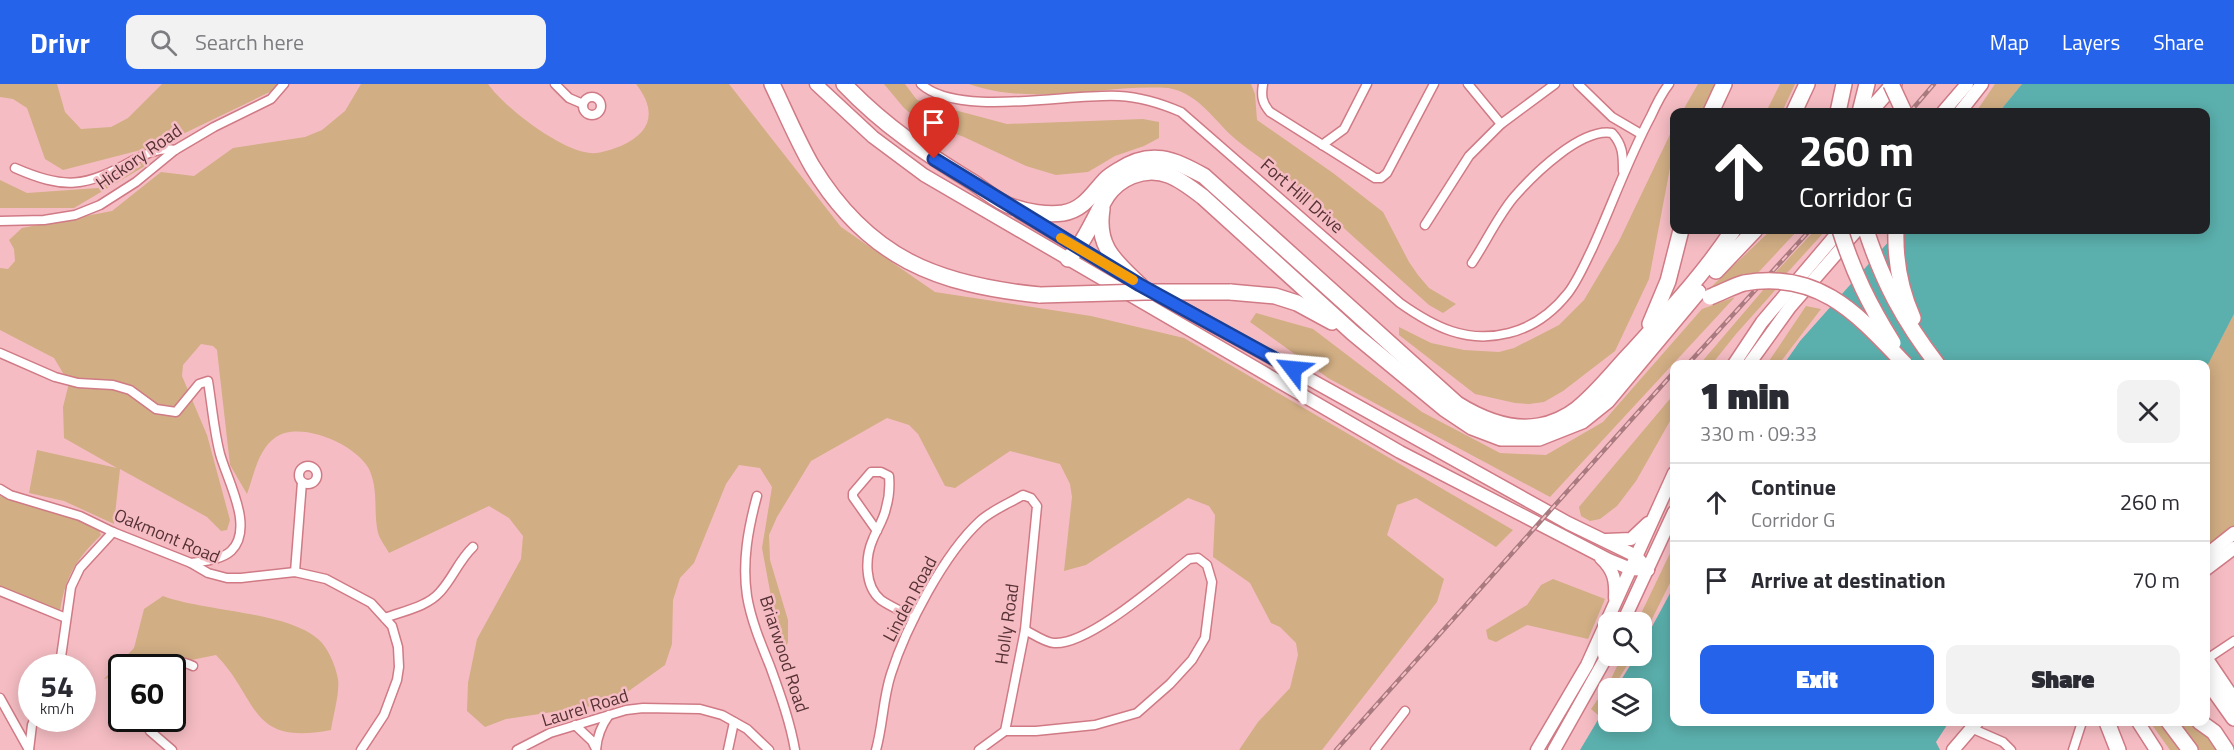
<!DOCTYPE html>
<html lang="en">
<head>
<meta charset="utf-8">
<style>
	:root { --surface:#fff; --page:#f2f2f3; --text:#2b2b33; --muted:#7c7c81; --line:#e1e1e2; --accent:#2563eb }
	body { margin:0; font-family:"Titillium Web",sans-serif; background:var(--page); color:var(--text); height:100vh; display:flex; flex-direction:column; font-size:22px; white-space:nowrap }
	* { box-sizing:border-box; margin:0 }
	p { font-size:20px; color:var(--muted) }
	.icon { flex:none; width:33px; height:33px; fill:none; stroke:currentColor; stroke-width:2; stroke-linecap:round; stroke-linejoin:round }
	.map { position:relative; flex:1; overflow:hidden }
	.sheet { position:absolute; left:1670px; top:276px; width:540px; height:366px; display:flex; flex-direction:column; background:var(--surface); border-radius:12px; box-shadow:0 3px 15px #0003 }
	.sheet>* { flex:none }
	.guide { position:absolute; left:1670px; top:24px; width:540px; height:126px; border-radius:12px; box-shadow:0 3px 15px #0003; background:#202124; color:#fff; overflow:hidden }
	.controls { position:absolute; left:1598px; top:528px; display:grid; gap:12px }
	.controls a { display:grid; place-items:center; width:54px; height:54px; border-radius:12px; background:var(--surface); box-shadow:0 3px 15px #0003; font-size:30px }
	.speed { position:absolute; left:18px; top:570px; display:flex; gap:12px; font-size:30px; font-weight:700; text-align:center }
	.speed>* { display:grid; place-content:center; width:78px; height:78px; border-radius:50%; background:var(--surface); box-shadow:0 3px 15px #0003; line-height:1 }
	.speed small { font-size:15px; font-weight:400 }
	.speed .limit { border:3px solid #111; border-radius:9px; background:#fff; color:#111 }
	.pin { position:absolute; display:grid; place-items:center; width:51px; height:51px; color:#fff; margin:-62px -26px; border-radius:50% 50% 50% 0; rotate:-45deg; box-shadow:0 0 6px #0007 }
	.pin .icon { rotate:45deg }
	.me { position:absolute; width:66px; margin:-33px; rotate:299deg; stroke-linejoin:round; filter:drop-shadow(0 0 4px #0008) }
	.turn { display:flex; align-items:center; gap:21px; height:126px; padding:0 30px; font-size:27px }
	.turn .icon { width:78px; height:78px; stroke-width:2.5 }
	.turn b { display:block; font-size:42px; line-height:51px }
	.round { display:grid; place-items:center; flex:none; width:63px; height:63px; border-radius:12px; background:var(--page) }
	.head { display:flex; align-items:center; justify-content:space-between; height:102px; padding:0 30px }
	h1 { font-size:36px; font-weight:800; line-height:45px }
	.button { display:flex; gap:12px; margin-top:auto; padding:12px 30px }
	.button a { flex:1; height:69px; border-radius:12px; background:var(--accent); color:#fff; font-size:24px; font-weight:800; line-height:69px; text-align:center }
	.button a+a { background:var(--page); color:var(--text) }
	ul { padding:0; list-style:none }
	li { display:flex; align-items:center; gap:18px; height:78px; padding:0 30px; border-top:2px solid var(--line) }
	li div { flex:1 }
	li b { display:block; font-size:22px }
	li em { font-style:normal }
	header { display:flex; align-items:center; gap:36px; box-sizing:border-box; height:84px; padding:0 30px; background:var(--accent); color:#fff }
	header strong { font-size:28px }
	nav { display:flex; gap:33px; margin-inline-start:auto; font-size:21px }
	.search { width:420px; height:54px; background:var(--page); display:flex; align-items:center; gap:15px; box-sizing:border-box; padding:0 21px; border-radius:12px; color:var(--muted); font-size:22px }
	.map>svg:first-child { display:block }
</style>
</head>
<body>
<header>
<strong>Drivr</strong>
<div class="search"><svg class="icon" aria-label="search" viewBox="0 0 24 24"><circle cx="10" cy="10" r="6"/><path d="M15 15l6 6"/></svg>Search here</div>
<nav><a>Map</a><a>Layers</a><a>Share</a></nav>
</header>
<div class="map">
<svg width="2234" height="666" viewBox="0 0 2234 666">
	<rect width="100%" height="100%" fill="#f5bdc3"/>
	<g fill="#d1ae84">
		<polygon points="0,0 57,0 65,28 81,45 111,43 128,34 162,0 279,0 278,4 160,61 63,86 45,75 27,24 13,15 0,13"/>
		<path d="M 361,0 L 488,0 C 505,24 560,66 590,69 C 600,70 613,65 621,62 C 652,48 657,27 636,0 L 729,0 L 841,143 L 935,208 L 1091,232 L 1184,254 L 1513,446 L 1496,463 L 1416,414 L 1397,421 L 1387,451 L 1444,495 L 1437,518 L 1322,666 L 1239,666 L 1258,638 L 1290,604 L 1298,571 L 1296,559 L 1280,543 L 1271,539 L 1250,499 L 1213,473 L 1215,431 L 1209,422 L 1188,414 L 1086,481 L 1064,487 L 1072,413 L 1070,400 L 1060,380 L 1010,367 L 955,404 L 945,402 L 918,350 L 909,341 L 887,334 L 811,377 L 777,433 L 769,451 L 770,476 L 788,536 L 788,558 L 782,572 L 762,464 L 772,403 L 760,384 L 739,381 L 726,400 L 694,479 L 680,494 L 673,516 L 672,560 L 665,581 L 612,619 L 506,635 L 485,643 L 467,627 L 468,599 L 477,555 L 521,475 L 523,452 L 509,434 L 489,422 L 389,469 C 386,463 380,456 378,449 C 373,427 379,407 369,385 C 357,361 301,336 276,353 C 258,365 254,391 247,410 L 230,381 L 217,266 L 213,262 L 201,260 L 183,281 L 182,292 L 207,351 L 230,436 L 227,446 L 221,447 L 207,433 L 120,385 L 114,440 L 64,417 L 29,409 L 37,366 L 117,384 L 64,354 L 63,323 L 69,299 L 54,274 L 0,246 L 0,184 L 8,185 L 15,177 L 14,165 L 9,156 L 22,144 L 112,127 L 161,88 L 194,92 L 233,64 L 305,53 L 322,46 L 345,27 Z"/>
		<polygon points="884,0 905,0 917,16 1007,40 1143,35 1159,38 1159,54 1144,62 1115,72 1088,88 1056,91 1026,82 964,53 918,36 904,24"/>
		<path d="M 969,0 L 1251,0 L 1255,10 L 1257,36 L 1333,89 L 1383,128 L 1409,178 L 1418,191 L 1429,204 L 1456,220 L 1443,229 L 1429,221 C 1383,180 1337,137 1290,96 C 1274,83 1255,71 1239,58 C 1215,39 1200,9 1168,4 C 1103,0 1033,23 969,0 Z"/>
		<polygon points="1698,0 1719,0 1701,28 1682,28"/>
		<polygon points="1780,0 1795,0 1782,28 1766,28"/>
		<polygon points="1995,0 2022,0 1999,28 1976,28"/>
		<polygon points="1674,42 1674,78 1670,84 1649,195 1615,267 1563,307 1544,318 1529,320 1515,319 1475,310 1399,251 1399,243 1431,259 1464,266 1499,268 1514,264 1559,241 1584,216 1619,157"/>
		<polygon points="144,76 145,82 74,124 0,124 0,96 27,109 98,104"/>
		<polygon points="1771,146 1798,146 1754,193 1710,204"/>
		<polygon points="1815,146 1826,146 1787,189 1773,191"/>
		<polygon points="1778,203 1736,250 1712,280 1700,280 1764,205"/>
		<polygon points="1735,213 1550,413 1328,294 1250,238 1256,229 1313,245 1422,328 1500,369 1546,371 1603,338 1702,225"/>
		<polygon points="1806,222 1821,225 1779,280 1767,280"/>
		<polygon points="2234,230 2234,449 2205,472 2205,285"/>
		<polygon points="1674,310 1674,330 1636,397 1617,422 1600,435 1590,437 1581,432 1579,423"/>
		<path d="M 0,412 L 80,435 L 98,445 L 101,451 C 75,477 66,491 60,527 L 0,502 Z"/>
		<polygon points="1674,461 1674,491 1641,557 1641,538 1637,538"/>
		<polygon points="1553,495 1605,515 1588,555 1527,541 1496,558 1488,555 1486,546 1527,521 1541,501"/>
		<path d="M 163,512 C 206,528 285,527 318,555 C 328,563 336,583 338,595 C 340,608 333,632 331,646 C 248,662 260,616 216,571 L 157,583 L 122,584 L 121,591 L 104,595 L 134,564 L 144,525 Z"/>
		<polygon points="1622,572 1633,572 1613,604 1608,604 1608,614 1598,631 1591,625 1609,599"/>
		<polygon points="2205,631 2228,664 2225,666 2170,666 2150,638 2205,638"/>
	</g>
	<g fill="#5bb0ad">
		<polygon points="2022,0 2234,0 2234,230 2205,286 2205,280 1784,280 1800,257 1899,146 2205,146 2205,28 1999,28"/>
		<polygon points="1674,502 1674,638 1949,638 1936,658 1940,666 1580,666 1608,619 1608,638 1641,638 1641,604 1616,604 1636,572 1641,572 1641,563"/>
	</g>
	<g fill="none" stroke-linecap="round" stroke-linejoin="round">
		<defs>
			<g id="street">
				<polyline points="555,0 569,14 583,20"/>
				<path d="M 921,0 C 958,34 1070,9 1119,12 C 1141,13 1160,19 1181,28 L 1400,219 C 1434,243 1467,260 1509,249 C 1533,243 1553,228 1568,209 C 1578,196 1585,179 1592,165 C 1612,121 1628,75 1651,32 C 1656,21 1661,10 1669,0"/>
				<path d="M 1263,0 C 1261,12 1262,19 1270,28 L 1375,94 L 1381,94 L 1387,89 L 1434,0"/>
				<polyline points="1468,0 1501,40"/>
				<polyline points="1578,0 1612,33 1641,50"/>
				<circle cx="592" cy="22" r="9"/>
				<polyline points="1322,61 1344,45 1367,0"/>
				<path d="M 15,84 C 65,106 85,103 132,77 C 146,70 160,63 175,66"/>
				<polyline points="0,137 44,136 75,131 100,121 136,98 175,66 214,43 271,15 284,0"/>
				<polyline points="1425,141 1469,72 1501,40 1555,0"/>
				<path d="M 1472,179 C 1486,158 1498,132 1514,113 C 1534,90 1581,44 1612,49 C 1623,61 1623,71 1623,87"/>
				<path d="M 0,269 L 55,293 L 78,299 L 113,301 L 130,306 L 156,325 L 176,328 L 199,300 L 208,297 C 212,322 214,347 220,370 C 227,396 255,444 231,467 C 221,476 204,477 191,479"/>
				<circle cx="308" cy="391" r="9"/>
				<polyline points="0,405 10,411 80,432 113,448 191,479 208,489 227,494 241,494 295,488 326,495 371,519 392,542 398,563 399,583 397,596 384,631 361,666"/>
				<path d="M 757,412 C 748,445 742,478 747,512 C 751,536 761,560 770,582 C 780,610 790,637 795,666"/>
				<path d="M 877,447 L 853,413 L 853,409 L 871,388 L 881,388 L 889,392 C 890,403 889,414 886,424 C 884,435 877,445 873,455 C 865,473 864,502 881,516 C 891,523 904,528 914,534"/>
				<polyline points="295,488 302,398"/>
				<polyline points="0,507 66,534"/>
				<path d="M 385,534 C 403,527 427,523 440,508 C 453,494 459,476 473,463"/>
				<polyline points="2207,575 2234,557"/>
				<polyline points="57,584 61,573 71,503 80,484 113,448"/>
				<path d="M 156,584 C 170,577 179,575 193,582"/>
				<polyline points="0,614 29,666"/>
				<polyline points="144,634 150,647 172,666"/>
				<polyline points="575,641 592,657 596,665"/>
				<polyline points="1971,644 2003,658 2011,666"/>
				<path d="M 1005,647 L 1036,647 L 1095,641 L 1137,629 L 1170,600 L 1192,576 L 1205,554 L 1212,498 L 1207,481 L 1198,474 L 1189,475 C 1162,496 1088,562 1054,559 C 1046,559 1033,550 1025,546"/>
				<polyline points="29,666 32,641 35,634"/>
				<polyline points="517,666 550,649 626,626 643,624 700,625 722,631 747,645 769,666"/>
				<path d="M 596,666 C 597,652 601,642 609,631"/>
				<polyline points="728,666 734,638"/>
				<path d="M 876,666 C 883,641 883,614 891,590 C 906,543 944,470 980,437 C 992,426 1010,419 1023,411 L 1031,414 L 1037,422 L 1025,546 L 1005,647 L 979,666"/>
				<polyline points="1375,666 1405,627"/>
				<polyline points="2073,666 2082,638"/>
			</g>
			<polyline id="secondary" points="2205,572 2234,615"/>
			<g id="primary">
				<polyline points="816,0 873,53 924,91 1400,368 1609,476 1631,485 1648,486"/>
				<polyline points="1943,28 1967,0"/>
				<polyline points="1960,28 1982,0"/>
				<polyline points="1019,128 1125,192"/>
				<polyline points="1153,208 1568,439 1636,472 1648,486"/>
				<polyline points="1734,280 1762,238 1840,146"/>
				<polyline points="1749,280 1790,223 1857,146"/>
				<polyline points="1606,456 1631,455 1648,439"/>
				<polyline points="2205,472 2234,449"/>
				<path d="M 1601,474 C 1614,486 1616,497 1615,514"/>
				<polyline points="2205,486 2234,464"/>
				<polyline points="1623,538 1674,428"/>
				<polyline points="2138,638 2156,666"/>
				<polyline points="1537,666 1587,581 1674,389"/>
				<polyline points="1554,666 1608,570"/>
				<polyline points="1953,666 1977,638"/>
			</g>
			<g id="highway">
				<path d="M 772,0 C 785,27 797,56 812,82 C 868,174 937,201 1040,211"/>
				<path d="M 844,0 C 884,42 925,69 974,99 C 986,107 999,119 1013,123 C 1027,128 1047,131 1063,129 C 1083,126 1092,110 1105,96 C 1109,92 1114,89 1119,86 C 1151,65 1173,75 1204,92 L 1457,320 C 1481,335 1510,347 1539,342 C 1552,340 1567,333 1577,325 C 1597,309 1613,288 1631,269 C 1667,229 1704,190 1733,146"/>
				<polyline points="1711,28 1724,0"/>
				<polyline points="1794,28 1807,0"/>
				<polyline points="1838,28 1844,0"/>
				<polyline points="1860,28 1867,0"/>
				<polyline points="1869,28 1894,0"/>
				<path d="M 1102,125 C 1096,163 1115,177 1140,201"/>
				<path d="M 1866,146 C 1883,198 1903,236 1937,280"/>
				<path d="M 1896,146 C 1895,177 1900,205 1913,234"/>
				<path d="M 1068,175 C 1086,157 1094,133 1107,112 C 1114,102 1122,96 1132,92 C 1161,80 1181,96 1203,113 L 1353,249 L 1445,325 L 1472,343 L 1501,354 L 1539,354 L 1582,337 L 1607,317 L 1698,208"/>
				<polyline points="1716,187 1755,146"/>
				<polyline points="1230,208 1275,212 1297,219 1332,238"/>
				<polyline points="1650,240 1668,197 1681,146"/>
				<polyline points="2205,593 2234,634"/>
				<polyline points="2107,638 2118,666"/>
				<polyline points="2169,638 2190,666"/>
				<polyline points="2200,638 2214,648 2226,666"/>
			</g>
		</defs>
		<use href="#street" stroke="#d07a85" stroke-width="11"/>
		<use href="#secondary" stroke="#d07a85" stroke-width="15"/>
		<use href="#primary" stroke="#d07a85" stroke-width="15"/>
		<use href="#highway" stroke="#d07a85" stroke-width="18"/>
		<use href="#street" stroke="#fff" stroke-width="8"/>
		<use href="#secondary" stroke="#fff" stroke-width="12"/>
		<use href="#primary" stroke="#fff" stroke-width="12"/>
		<use href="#highway" stroke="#fff" stroke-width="15"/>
		<defs>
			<g id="rail">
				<polyline points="1910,28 1934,0"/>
				<polyline points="1688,280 1810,146"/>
				<polyline points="1336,666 1674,288"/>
			</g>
		</defs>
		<use href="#rail" stroke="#a97a7f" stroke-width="4.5"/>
		<use href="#rail" stroke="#f5bdc3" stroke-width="2" stroke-dasharray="7" stroke-linecap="butt"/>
		<defs>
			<g id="highway-bridge">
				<polyline points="1891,0 1904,28"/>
				<path d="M 1840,146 C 1854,190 1869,220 1893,259"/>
				<polyline points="1040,211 1145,208 1230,208"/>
				<path d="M 1710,213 C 1721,209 1733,202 1744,199 C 1820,186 1858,231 1905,280"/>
			</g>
		</defs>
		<use href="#highway-bridge" stroke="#d07a85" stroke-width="18" stroke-linecap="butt"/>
		<use href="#highway-bridge" stroke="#fff" stroke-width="15"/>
	</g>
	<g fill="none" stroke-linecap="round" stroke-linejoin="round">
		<defs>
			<polyline id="route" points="934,75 1140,201 1293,285"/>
		</defs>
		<use href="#route" stroke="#184099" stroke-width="15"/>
		<use href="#route" stroke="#2563eb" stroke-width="10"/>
		<polyline stroke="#f59e0b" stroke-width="10" points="1061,154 1133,196"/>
	</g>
	<g text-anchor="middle" stroke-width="5" stroke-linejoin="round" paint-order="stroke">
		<g font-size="18" fill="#563135" stroke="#f5bdc3">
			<text transform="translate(139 73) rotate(-35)" y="6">Hickory Road</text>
			<text transform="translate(1302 112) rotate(41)" y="6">Fort Hill Drive</text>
			<text transform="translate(167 452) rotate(23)" y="6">Oakmont Road</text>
			<text transform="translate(910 515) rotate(-62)" y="6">Linden Road</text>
			<text transform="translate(1007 540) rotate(-82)" y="6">Holly Road</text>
			<text transform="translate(784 570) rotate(72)" y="6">Briarwood Road</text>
			<text transform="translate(585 624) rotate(-17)" y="6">Laurel Road</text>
		</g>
	</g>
</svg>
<div class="controls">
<a><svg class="icon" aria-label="search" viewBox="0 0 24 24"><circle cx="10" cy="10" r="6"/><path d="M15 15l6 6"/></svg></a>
<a><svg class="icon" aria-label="layers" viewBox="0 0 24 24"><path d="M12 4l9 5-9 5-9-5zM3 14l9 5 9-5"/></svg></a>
</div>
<div class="speed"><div>54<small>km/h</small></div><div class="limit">60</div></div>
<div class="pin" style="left:934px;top:75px;background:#d93025"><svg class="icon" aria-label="arrive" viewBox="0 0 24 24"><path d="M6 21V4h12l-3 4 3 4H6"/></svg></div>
<svg class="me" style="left:1293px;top:285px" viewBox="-20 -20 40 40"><path d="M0-17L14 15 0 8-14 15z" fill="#2563eb" stroke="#fff" stroke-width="4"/></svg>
<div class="guide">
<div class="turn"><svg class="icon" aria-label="ahead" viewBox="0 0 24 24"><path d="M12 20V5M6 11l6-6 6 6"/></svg><div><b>260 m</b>Corridor G</div></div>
</div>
<section class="sheet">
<div class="head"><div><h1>1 min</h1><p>330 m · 09:33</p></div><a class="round"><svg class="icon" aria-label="close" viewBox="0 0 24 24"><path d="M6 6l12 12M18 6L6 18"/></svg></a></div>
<ul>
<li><svg class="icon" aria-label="ahead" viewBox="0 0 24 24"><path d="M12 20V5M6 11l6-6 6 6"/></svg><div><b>Continue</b><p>Corridor G</p></div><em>260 m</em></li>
<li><svg class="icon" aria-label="arrive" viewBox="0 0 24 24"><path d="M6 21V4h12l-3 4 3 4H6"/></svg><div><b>Arrive at destination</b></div><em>70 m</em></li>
</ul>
<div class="button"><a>Exit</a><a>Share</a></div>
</section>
</div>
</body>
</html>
